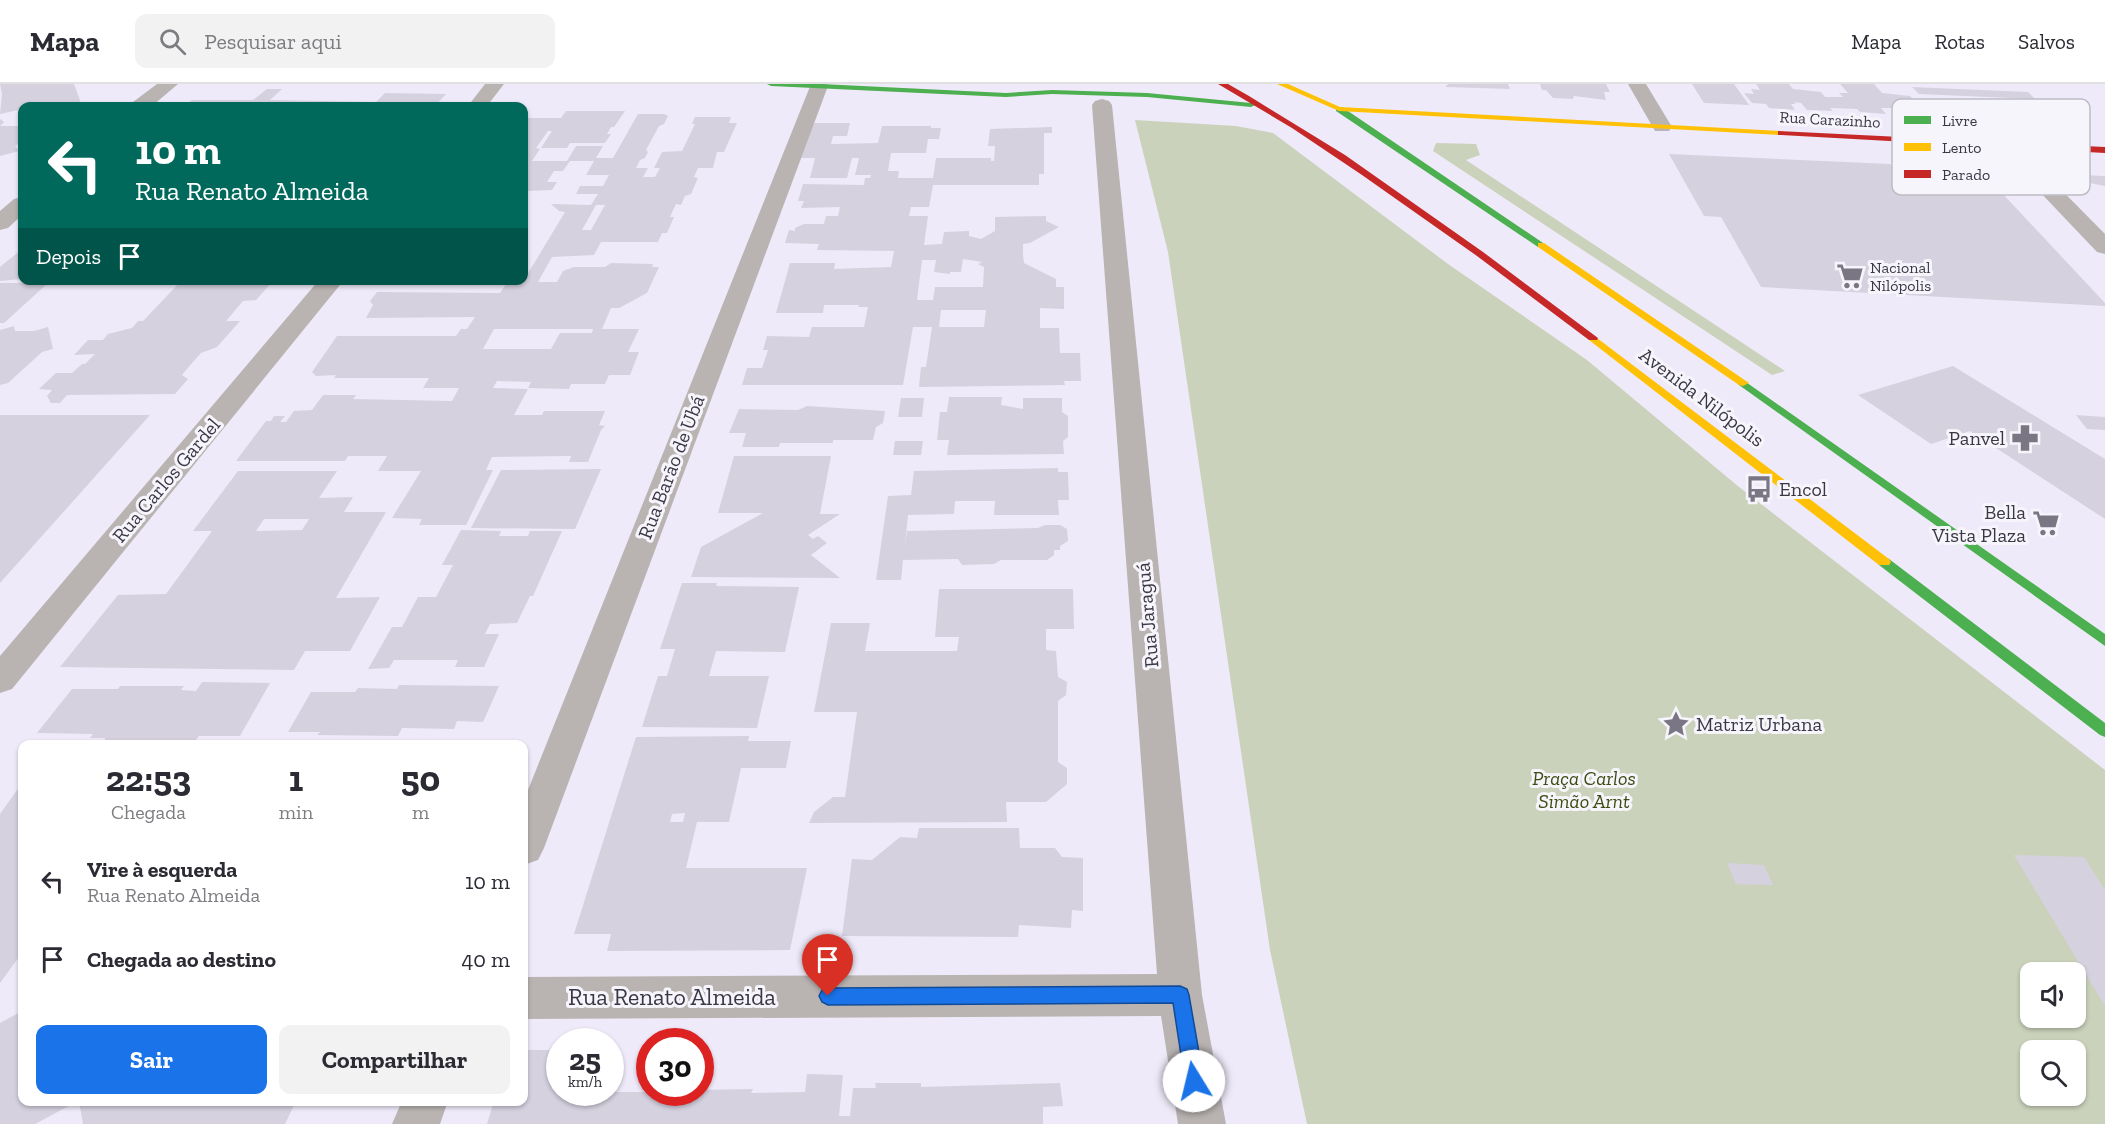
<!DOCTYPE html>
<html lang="pt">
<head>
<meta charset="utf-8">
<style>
	:root { --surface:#fff; --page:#f2f2f3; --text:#2b2b33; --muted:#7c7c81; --line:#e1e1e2; --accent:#1a73e8 }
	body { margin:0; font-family:"Zilla Slab",serif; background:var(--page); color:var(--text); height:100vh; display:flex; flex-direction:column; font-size:22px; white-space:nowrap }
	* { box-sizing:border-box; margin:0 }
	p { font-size:20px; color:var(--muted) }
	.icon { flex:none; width:33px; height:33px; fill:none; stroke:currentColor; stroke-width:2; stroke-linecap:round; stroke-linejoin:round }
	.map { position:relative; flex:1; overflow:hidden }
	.details { position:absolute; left:18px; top:656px; width:510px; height:366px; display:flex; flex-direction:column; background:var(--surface); border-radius:12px; box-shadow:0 2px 4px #0004 }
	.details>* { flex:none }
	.hud { position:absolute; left:18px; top:18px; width:510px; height:183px; border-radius:12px; box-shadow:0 2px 4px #0004; background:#00695c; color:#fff; overflow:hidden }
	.fabs { position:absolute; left:2020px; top:878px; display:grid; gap:12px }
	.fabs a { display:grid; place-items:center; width:66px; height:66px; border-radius:12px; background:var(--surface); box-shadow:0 2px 4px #0004; font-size:30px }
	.speed { position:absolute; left:546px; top:944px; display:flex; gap:12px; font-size:30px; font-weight:700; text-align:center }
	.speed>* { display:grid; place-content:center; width:78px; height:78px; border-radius:50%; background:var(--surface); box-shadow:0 2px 4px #0004; line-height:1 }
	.speed small { font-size:15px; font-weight:400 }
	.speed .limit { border:9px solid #d22; background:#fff; color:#111 }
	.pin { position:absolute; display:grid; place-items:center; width:51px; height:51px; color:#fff; margin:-62px -26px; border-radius:50% 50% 50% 0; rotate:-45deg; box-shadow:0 0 6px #0007 }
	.pin .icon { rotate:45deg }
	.me { position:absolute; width:66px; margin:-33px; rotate:351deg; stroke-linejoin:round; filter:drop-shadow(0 0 4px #0008) }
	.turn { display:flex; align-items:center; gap:21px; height:126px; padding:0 18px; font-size:27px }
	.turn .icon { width:78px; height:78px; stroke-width:2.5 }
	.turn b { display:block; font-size:42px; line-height:51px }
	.then { display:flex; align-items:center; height:57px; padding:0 18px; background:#0003; gap:12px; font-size:22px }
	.eta { display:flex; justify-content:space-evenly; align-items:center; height:102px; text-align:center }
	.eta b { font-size:36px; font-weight:700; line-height:42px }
	.button { display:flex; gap:12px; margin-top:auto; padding:12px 18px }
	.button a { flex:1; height:69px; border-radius:12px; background:var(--accent); color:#fff; font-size:24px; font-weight:700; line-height:69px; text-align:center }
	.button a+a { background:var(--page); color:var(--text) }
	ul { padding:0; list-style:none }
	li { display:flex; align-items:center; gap:18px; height:78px; padding:0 18px }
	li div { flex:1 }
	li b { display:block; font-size:22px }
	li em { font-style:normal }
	header { display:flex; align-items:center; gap:36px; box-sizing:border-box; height:84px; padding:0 30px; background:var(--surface); border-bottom:2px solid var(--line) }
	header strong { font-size:28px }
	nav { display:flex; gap:33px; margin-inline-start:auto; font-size:21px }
	.search { width:420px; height:54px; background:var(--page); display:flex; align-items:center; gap:15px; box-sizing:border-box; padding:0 21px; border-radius:12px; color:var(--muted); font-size:22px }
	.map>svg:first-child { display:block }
</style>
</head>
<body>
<header>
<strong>Mapa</strong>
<div class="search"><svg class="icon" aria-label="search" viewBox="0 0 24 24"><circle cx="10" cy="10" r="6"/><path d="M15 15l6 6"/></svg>Pesquisar aqui</div>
<nav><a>Mapa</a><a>Rotas</a><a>Salvos</a></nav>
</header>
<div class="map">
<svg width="2105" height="1040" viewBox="0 0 2105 1040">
	<rect width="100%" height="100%" fill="#efeaf9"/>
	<g fill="#cbd2bb" fill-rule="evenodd">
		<path d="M 1135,36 L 1236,42 L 1273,49 L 1448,180 L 1587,276 L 1739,403 L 2105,686 L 2105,1040 L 1307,1040 L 1270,866 L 1168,168 ZM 2031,888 L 2076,888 L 2076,933 L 2031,933 ZM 2031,966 L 2076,966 L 2076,1011 L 2031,1011 Z"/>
		<polygon points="1436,59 1476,60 1480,71 1466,76 1785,287 1772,291 1433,67"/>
	</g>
	<g fill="#d6d1df" fill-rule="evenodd">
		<polygon points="0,0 74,0 82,22 22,22 22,57 15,62 19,67 0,72 0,35 4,38 0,42 21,42 18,26 0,30 2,10"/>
		<polygon points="1448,0 1508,0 1510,5 1445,3"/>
		<polygon points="1540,0 1606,0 1610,8 1604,8 1606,16 1574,12 1573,15 1553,14 1546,6 1542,6"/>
		<polygon points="1692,0 1734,0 1749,21 1704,19"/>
		<polygon points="1756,0 1789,0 1793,5 1821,8 1825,13 1843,13 1839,9 1848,9 1840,0 1874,0 1882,9 1910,12 1914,16 1923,17 1933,27 1920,27 1924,31 1898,30 1893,24 1881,24 1886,30 1860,28 1857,25 1830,24 1833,27 1807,26 1801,19 1794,18 1796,20 1791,20 1795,26 1769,24 1766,20 1752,19 1744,9 1754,10 1751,5 1760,6"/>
		<polygon points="1912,3 2028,8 2035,15 1919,10"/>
		<polygon points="267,5 282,5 270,16 376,18 385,9 446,10 435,22 183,22 192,16 253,16"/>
		<path d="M 566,27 L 625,27 L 614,43 L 611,43 L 607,50 L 611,50 L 605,59 L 570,59 L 567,64 L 541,64 L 552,47 L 548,47 L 536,64 L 540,65 L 532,77 L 567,77 L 576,62 L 603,62 L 596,74 L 613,74 L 638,30 L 664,30 L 668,32 L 664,40 L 659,42 L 646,66 L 648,68 L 645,74 L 640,76 L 636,84 L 648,84 L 643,93 L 655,93 L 660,84 L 654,84 L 662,68 L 682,67 L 695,40 L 692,40 L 695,33 L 731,33 L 729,39 L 737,39 L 724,68 L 717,68 L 713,84 L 698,84 L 694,93 L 698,94 L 691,110 L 685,112 L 681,121 L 676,120 L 670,133 L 674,133 L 667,149 L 662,149 L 658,158 L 601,158 L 594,171 L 552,173 L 538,198 L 557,198 L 563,187 L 574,183 L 605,183 L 611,179 L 653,180 L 652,183 L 659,183 L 647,209 L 619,224 L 611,224 L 602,245 L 639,245 L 628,268 L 639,268 L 630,291 L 609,291 L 605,300 L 571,300 L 569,305 L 528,304 L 531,298 L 497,297 L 493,304 L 528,305 L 514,331 L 542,331 L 544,327 L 605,327 L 599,341 L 605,342 L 601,346 L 588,378 L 569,378 L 571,372 L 492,373 L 486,386 L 493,386 L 466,441 L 419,441 L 422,435 L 392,434 L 421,387 L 378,387 L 387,372 L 348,372 L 345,377 L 236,377 L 266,337 L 271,337 L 274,332 L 285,332 L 280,338 L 286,338 L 294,327 L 312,326 L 323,311 L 356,311 L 353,315 L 452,317 L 459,304 L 423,304 L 429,294 L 334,294 L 336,291 L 316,292 L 312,288 L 337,252 L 456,252 L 461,245 L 467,245 L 475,233 L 366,234 L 373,221 L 370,217 L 377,208 L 500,209 L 508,197 L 524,196 L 565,128 L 559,127 L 551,120 L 591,121 L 598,110 L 576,110 L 580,102 L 603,102 L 609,91 L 586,91 L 594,77 L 570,77 L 563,87 L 554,87 L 547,98 L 557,98 L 552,106 L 527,107 L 524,112 L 524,34 L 561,34 ZM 596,121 L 605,121 L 591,146 L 582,146 ZM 494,245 L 593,245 L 592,249 L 560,249 L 551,265 L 483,265 Z"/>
		<path d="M 812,39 L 850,39 L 847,52 L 833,52 L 831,60 L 878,59 L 882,42 L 931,42 L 931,44 L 941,44 L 939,55 L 928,55 L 926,69 L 891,69 L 888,87 L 899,87 L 898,94 L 933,94 L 936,74 L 991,74 L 991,77 L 994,77 L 995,62 L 988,62 L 990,45 L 1052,43 L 1052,49 L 1044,49 L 1044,90 L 1039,90 L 1039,101 L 933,101 L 929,123 L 911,123 L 909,132 L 928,132 L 924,161 L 942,160 L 944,148 L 969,147 L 969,152 L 981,155 L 995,147 L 995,133 L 1046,132 L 1046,137 L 1059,143 L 1030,159 L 1023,160 L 1023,171 L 1024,179 L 1056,195 L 1056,203 L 1064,203 L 1064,225 L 1040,224 L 1040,244 L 1059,244 L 1060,269 L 1080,269 L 1081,297 L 1064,297 L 1065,301 L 919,303 L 921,283 L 926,283 L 932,243 L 913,243 L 903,301 L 742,301 L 747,284 L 762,284 L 768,266 L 763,266 L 767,252 L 809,253 L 812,243 L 864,243 L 868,223 L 858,223 L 859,221 L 824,221 L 823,229 L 776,229 L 790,179 L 835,179 L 834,185 L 891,183 L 894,167 L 817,166 L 819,160 L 785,159 L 789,146 L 795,147 L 795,144 L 804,140 L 824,140 L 826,132 L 838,132 L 840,123 L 801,124 L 804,117 L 798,117 L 803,100 L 864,101 L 865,94 L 870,94 L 871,91 L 855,91 L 859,74 L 852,74 L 847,94 L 810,94 L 815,74 L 801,74 ZM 963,175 L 982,178 L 978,180 L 984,183 L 983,203 L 935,203 L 933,216 L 917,216 L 922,176 L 936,176 L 934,188 L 950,190 L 950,188 L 961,188 ZM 941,226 L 986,226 L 984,243 L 939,243 Z"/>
		<polygon points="1669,70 1890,80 1911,105 2002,109 2105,219 2105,222 1761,203 1721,133 1704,132"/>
		<polygon points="2081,91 2105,92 2105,102 2090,99"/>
		<polygon points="22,165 22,195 0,197 0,183"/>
		<polygon points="105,196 164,196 164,198 102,199"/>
		<polygon points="182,196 273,197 256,216 243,217 226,237 240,237 217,263 201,269 192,279 182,291 188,295 175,310 67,311 60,319 51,319 47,312 52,306 39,305 56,289 72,289 82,280 85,280 95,270 74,271 88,256 103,256 108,250 132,244 138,237 143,237"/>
		<polygon points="398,196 467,196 466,199 396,199"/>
		<polygon points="0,199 48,199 4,239 0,239"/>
		<polygon points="14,242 15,247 34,247 48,243 53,265 42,268 8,299 0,301 0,246"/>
		<polygon points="1953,282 2105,375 2105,435 1970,347 1931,360 1858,311"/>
		<polygon points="949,313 1002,313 1001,321 1023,325 1023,314 1062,314 1062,328 1068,332 1068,353 1063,357 1064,370 947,371 949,356 937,356 940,328 947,328"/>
		<polygon points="901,314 924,314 922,333 898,333"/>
		<polygon points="807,322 885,327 883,339 876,343 873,356 833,356 833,359 780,359 779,363 742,363 746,349 729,349 739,325 798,326"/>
		<polygon points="0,331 150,331 0,499"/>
		<polygon points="2076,331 2105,333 2105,346 2087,345"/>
		<polygon points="895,357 923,357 921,371 893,371"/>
		<polygon points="734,372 831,372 820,430 840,430 808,451 813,455 818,452 827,459 811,471 840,494 691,493 701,463 763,429 718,429"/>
		<polygon points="1058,384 1058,388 1068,388 1069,416 1058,416 1059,431 994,431 995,417 955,417 954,430 908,431 905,461 907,447 1038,444 1045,441 1060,441 1067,445 1068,457 1060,462 1060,466 1054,466 1054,471 1047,476 1001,476 994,480 962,481 958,475 903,476 901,496 876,496 888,412 911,411 914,387"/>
		<polygon points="601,385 575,445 471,444 501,386"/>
		<path d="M 238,387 L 337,387 L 319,414 L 353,413 L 344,428 L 386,428 L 336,514 L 380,513 L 350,567 L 305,567 L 294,586 L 60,583 L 118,511 L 166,510 L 212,447 L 193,447 ZM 264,435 L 309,435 L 302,446 L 256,447 Z"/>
		<polygon points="461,446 501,447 499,452 528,452 530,447 562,447 533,512 530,512 517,539 490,540 485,550 499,550 484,583 455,583 458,576 394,576 389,584 368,585 392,543 402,543 418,513 436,513 453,481 442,481"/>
		<polygon points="682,499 717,499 716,502 799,503 785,568 716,567 709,592 769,592 757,644 642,643 658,592 667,592 675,565 660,565"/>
		<polygon points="939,505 1073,505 1074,545 1046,545 1046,566 1056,567 1058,593 1067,598 1066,611 1058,617 1058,678 1067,684 1067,700 1046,718 1006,718 1007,738 809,739 814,728 833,713 845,713 857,628 814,628 831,539 870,539 865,567 957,567 959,553 935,553"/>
		<polygon points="202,598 270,599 240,652 199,652 195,657 105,656 105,654 90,654 93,650 37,649 72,605 118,605 120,602 184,602 181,606 196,607"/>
		<polygon points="399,601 499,602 483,638 457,637 454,645 402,644 398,652 317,651 320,648 288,648 311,608 355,608 358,604 397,605"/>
		<path d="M 749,652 L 748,657 L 791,657 L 786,684 L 741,684 L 729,738 L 697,738 L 686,784 L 807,784 L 790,866 L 607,867 L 611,850 L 574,850 L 636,653 ZM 685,729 L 683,738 L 670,738 L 672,730 Z"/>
		<polygon points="22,699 22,856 20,860 22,860 22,869 0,899 0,730"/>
		<polygon points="919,744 1019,744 1020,764 1055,764 1062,773 1083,774 1083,827 1072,826 1071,844 1019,841 1018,853 842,852 852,775 872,776 900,753 917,754"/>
		<polygon points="2014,771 2084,773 2105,806 2105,922"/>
		<polygon points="1727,779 1764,781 1773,801 1736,800"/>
		<polygon points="22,927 22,1017 78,1017 35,1040 0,1040 0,939"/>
		<polygon points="524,966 560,966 560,1008 700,1008 700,1006 753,1005 751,1009 805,1008 807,990 843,991 839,1032 850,1032 853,1004 876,1004 875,999 921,999 921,1003 1060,999 1063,1022 1043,1023 1043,1040 487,1040 494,1017 524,1017"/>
		<polygon points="79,1017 296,1017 285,1040 83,1040"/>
	</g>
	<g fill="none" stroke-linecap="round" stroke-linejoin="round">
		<g fill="#b9b4b2" fill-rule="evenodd">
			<polygon points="157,0 178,0 152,22 131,22 133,18"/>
			<polygon points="485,0 504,0 487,22 468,22"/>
			<polygon points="811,0 827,0 828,2 544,764 538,776 524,781 524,716"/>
			<polygon points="1628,0 1646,0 1672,43 1669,47 1655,47"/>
			<polygon points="1102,15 1109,17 1112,21 1202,911 1226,1040 1178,1040 1161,932 524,935 524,893 1157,890 1092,21 1095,17"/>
			<polygon points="2007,56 2014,58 2105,150 2105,170 2097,168 2000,66 1997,62 2000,58"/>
			<polygon points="22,113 22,131 8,144 0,146 0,127 14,115"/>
			<polygon points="319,196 344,196 12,605 0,609 0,572"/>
			<polygon points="402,1017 448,1017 440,1040 392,1040"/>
		</g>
		<g fill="#4caf50" fill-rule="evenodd">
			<polygon points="767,0 821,0 1006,9 1052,6 1147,9 1251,19 1255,21 1251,23 1147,13 1052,10 1006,13 771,2"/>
			<polygon points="1336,23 1342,23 1546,161 1538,163 1336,27"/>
			<polygon points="1743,296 2105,550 2105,562 1739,301 1737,299"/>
			<polygon points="1884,473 1889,475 2105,639 2105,653 2100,651 1879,481 1877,478 1879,475"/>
		</g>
		<g fill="#ffc107" fill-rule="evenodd">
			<polygon points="1277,0 1288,0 1340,23 1781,47 1785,49 1781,51 1339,27"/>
			<polygon points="1538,159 1544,159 1749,299 1743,302 1739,301 1538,163"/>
			<polygon points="1593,251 1889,475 1891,478 1889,481 1879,481 1589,256 1589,252"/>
		</g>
		<g fill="#c62828" fill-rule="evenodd">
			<polygon points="1218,0 1228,0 1249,12 1345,71 1483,168 1598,254 1597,256 1589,256 1477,172 1362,91 1292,44"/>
			<polygon points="1778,47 2105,63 2105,69 1781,51 1778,51"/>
		</g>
	</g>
	<polygon fill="#1a73e8" stroke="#114b97" stroke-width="1.5" points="1180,902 1187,905 1189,911 1204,997 1201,1004 1194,1006 1188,1004 1185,997 1173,919 828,921 822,918 819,912 822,906 828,904"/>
	<defs>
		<symbol id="supermarket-bare" viewBox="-9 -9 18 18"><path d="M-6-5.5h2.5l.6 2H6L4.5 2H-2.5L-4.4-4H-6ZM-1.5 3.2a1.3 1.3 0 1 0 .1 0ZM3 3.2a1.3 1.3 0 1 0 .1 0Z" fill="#7a7683" stroke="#f7f5fc" stroke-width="2.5" paint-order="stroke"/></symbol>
		<symbol id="pharmacy-bare" viewBox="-9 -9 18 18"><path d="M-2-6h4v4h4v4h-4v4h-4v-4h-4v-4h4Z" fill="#7a7683" stroke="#f7f5fc" stroke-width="2.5" paint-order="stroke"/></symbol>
		<symbol id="bus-bare" viewBox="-9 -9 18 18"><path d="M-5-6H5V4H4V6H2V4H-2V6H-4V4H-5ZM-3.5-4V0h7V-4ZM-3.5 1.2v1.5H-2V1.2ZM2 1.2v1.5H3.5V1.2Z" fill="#7a7683" stroke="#f7f5fc" stroke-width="2.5" paint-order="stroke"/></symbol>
		<symbol id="sight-bare" viewBox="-9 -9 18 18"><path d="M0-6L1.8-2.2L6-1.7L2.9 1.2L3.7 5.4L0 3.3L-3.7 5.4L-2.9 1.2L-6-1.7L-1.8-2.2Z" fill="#7a7683" stroke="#f7f5fc" stroke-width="2.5" paint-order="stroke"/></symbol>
	</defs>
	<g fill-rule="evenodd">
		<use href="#supermarket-bare" x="1831" y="173" width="38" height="38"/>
		<use href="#pharmacy-bare" x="2006" y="335" width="38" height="38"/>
		<use href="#bus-bare" x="1740" y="386" width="38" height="38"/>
		<use href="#supermarket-bare" x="2027" y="420" width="38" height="38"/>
		<use href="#sight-bare" x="1657" y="621" width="38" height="38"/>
	</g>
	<g text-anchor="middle" stroke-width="6" stroke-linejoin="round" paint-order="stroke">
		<g font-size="16" fill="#3b3744" stroke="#f7f5fc">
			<text transform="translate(1830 35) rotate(3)" y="6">Rua Carazinho</text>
		</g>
		<g font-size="16" fill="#3b3744" stroke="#f7f5fc" text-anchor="start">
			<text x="1870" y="189">Nacional<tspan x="1870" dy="18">Nilópolis</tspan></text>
		</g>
		<g font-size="20" fill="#3b3744" stroke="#f7f5fc">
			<text transform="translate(1702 313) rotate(37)" y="7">Avenida Nilópolis</text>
			<text transform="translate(671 383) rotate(-69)" y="7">Rua Barão de Ubá</text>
			<text transform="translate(166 396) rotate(-50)" y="7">Rua Carlos Gardel</text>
			<text transform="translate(1147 531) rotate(-95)" y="7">Rua Jaraguá</text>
		</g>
		<g font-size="20" fill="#3b3744" stroke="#f7f5fc" text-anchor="end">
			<text x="2005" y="361">Panvel</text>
			<text x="1779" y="412" text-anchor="start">Encol</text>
			<text x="2026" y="435">Bella<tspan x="2026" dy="23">Vista Plaza</tspan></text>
			<text x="1696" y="647" text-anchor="start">Matriz Urbana</text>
		</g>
		<g font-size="20" font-style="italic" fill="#3d4c10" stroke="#f7f5fc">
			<text x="1584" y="701">Praça Carlos<tspan x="1584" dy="23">Simão Arnt</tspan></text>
		</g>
		<g font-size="24" fill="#3b3744" stroke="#f7f5fc">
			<text x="672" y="921">Rua Renato Almeida</text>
		</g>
	</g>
	<rect x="1892" y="15" width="198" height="96" rx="9" fill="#f7f5fc" stroke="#bfbcc5" stroke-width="1.5"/>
	<rect x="1904" y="32" width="27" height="8" fill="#4caf50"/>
	<rect x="1904" y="59" width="27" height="8" fill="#ffc107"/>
	<rect x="1904" y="86" width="27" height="8" fill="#c62828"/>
	<g font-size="16" fill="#3b3744">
		<text x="1942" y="42">Livre</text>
		<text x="1942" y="69">Lento</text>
		<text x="1942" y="96">Parado</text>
	</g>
</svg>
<div class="fabs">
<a><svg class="icon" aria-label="sound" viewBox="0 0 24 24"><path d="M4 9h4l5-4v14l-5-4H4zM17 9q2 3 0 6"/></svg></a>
<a><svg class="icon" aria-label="search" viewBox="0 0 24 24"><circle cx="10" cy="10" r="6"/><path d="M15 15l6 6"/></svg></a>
</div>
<div class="speed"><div>25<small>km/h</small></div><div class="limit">30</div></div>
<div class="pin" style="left:828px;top:912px;background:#d93025"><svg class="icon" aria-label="arrive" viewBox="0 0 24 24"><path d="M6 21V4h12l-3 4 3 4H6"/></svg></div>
<svg class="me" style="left:1194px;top:997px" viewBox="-20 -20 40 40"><circle r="19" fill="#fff"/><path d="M0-13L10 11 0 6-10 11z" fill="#1a73e8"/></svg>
<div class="hud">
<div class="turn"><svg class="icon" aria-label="left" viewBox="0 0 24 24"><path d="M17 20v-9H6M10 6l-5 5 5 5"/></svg><div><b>10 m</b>Rua Renato Almeida</div></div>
<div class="then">Depois<svg class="icon" aria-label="arrive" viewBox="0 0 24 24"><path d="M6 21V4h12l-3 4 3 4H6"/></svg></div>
</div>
<section class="details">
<div class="eta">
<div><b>22:53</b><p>Chegada</p></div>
<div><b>1</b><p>min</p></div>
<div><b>50</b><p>m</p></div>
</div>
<ul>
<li><svg class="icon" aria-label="left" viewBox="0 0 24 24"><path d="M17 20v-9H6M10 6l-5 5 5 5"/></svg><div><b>Vire à esquerda</b><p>Rua Renato Almeida</p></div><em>10 m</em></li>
<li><svg class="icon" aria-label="arrive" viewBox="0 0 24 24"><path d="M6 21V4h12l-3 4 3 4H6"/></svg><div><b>Chegada ao destino</b></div><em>40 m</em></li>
</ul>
<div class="button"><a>Sair</a><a>Compartilhar</a></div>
</section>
</div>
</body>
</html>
